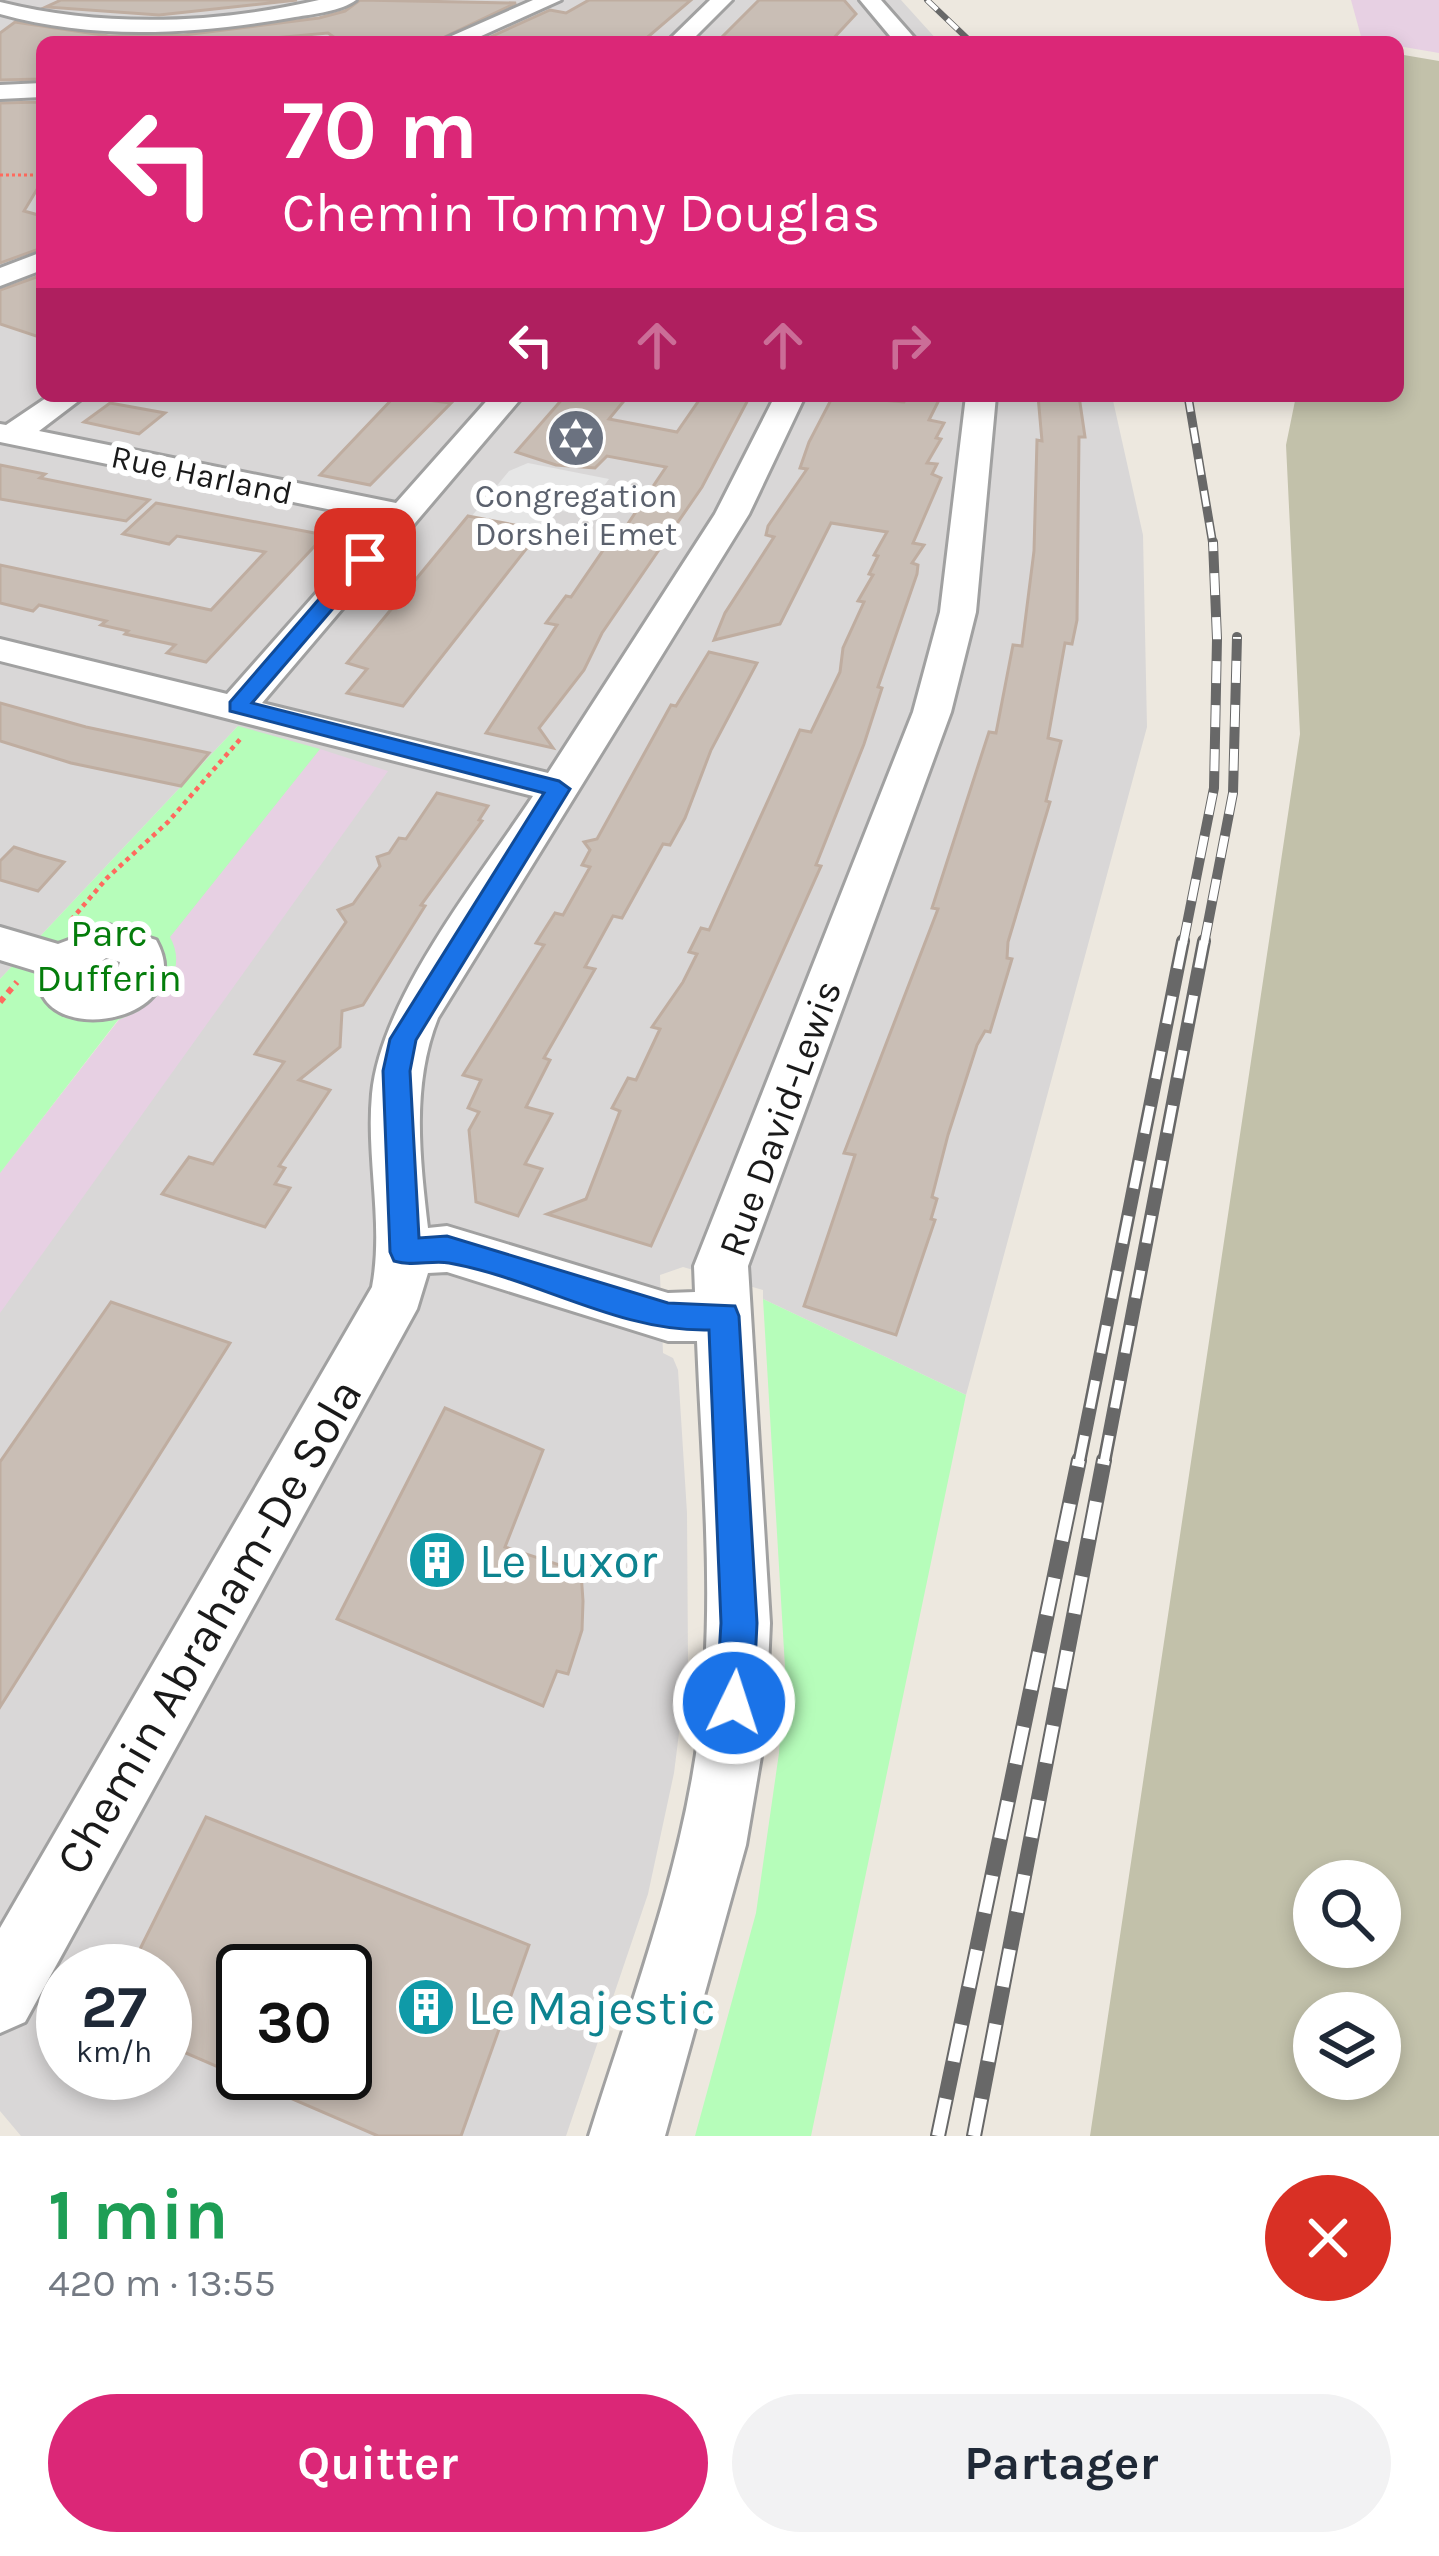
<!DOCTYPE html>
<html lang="fr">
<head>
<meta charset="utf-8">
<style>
	:root { --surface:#fff; --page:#f2f2f3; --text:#1f2937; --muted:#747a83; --accent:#db2777 }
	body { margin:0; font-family:Karla,sans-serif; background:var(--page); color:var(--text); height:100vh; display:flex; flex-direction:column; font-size:45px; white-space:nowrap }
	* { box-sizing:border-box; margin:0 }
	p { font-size:39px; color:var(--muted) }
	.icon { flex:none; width:66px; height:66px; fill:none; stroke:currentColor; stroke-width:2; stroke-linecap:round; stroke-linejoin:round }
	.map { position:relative; height:2136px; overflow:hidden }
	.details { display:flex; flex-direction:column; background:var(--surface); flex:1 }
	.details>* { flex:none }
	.top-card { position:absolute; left:36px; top:36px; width:1368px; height:366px; border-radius:18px; box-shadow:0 6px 18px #0003; background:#db2777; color:#fff; overflow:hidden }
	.fabs { position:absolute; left:1293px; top:1860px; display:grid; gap:24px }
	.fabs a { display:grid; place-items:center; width:108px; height:108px; border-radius:50%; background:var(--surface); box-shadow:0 6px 18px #0003; font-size:60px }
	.speed { position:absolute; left:36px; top:1944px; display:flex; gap:24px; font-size:60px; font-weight:700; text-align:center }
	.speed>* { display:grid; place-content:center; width:156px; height:156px; border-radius:50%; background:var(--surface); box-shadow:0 6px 18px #0003; line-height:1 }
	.speed small { font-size:30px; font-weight:400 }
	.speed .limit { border:6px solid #111; border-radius:18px; background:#fff; color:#111 }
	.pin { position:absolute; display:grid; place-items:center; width:102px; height:102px; color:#fff; margin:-51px; border-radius:24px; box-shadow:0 6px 18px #0006 }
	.me { position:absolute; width:132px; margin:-66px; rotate:4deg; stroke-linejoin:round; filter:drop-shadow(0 0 9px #0008) }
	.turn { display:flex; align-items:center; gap:42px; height:252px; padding:0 48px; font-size:54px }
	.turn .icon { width:156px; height:156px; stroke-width:2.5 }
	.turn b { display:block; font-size:84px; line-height:102px }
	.lanes { display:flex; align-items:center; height:114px; padding:0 48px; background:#0003; justify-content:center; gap:60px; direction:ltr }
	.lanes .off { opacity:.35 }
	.round { display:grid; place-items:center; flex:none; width:126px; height:126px; border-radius:63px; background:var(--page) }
	.headline { display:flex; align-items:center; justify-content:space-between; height:204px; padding:0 48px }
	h1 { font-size:72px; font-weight:700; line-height:90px; color:#1e9e55 }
	.primary-button { display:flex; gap:24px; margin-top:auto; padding:24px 48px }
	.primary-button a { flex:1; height:138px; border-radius:72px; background:var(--accent); color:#fff; font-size:48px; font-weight:700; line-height:138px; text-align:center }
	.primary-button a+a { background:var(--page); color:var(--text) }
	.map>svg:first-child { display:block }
</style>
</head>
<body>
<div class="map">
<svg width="1439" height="2136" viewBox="0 0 1439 2136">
	<rect width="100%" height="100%" fill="#ede8df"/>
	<path fill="#d9d7d7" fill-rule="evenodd" d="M 0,0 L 901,0 L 939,42 L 42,42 L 42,396 L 1112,396 L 1143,535 L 1147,727 L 966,1395 L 763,1299 L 763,1290 L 683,1267 L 660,1275 L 663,1353 L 673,1358 L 678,1370 L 687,1513 L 688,1661 L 674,1773 L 648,1894 L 566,2136 L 21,2136 L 0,2111 L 0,1173 L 119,1020 L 238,726 L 0,979 ZM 63,1971 L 165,1971 L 165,2073 L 63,2073 ZM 243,1971 L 345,1971 L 345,2073 L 243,2073 Z"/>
	<g fill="#e7d0e3">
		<polygon points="1351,0 1439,0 1439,53 1398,46 1398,42 1362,40"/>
		<polygon points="320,749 388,771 0,1313 0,1173 119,1020 140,1011 169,938"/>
	</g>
	<path fill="#c2c1aa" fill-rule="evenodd" d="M 1398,54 L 1439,61 L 1439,2136 L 1090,2136 L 1300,734 L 1286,445 L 1296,396 L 1398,396 ZM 1314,1881 L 1380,1881 L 1380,1947 L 1314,1947 ZM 1314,2013 L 1380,2013 L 1380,2079 L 1314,2079 Z"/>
	<g fill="#b6fdba">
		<path d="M 238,726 L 320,749 L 170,937 C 192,977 151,1006 118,1020 L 0,1173 L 0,979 Z"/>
		<polygon points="763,1299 966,1395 811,2136 695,2136 756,1913 779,1753 785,1667"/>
	</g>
	<polygon fill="#e6e6e6" points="528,463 609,479 583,515 553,509 537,529 471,517 509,471"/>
	<g fill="#c9beb5" stroke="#bfada0" stroke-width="3" fill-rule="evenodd">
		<polygon points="61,0 297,0 159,15 46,7"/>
		<polygon points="360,0 516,3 434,42 341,42 328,33 230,42 42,42 42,79 0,80 0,33 15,22 109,36 184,35 319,18 345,11"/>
		<polygon points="589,0 691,0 642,42 479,42 550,10 566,13"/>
		<polygon points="759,0 844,0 856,14 830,42 717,42"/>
		<polygon points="42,102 42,181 24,211 42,216 42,248 0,263 0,103"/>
		<polygon points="42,275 42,338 0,324 0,290"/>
		<polygon points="395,396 451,403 370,485 320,475"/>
		<polygon points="565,396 628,396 609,419 677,432 702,396 750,396 702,487 602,633 584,670 539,728 553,748 486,733 557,625 546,623 566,596 571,597 617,530 623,531 666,467 607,456 595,468 556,465 516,452"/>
		<polygon points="833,396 904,402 907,396 941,396 929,420 944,423 936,438 941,439 927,463 937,464 932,474 941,478 913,543 924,545 912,563 918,565 917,574 878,687 882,688 864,744 816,865 821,866 651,1246 547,1214 586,1199 620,1111 612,1108 628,1078 636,1080 660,1029 652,1027 683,982 697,954 689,952 701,928 709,930 800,730 811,732 840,672 843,648 864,602 858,601 873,575 869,574 878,556 874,555 887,532 831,523 780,624 714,640 725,613 774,537 766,535 768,526 807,469 800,468 809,442"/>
		<polygon points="1038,396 1079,396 1085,437 1079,437 1077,620 1072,644 1065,643 1048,738 1061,741 1046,801 1050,802 1008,942 1007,958 1012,959 990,1032 985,1031 977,1045 948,1135 932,1197 937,1199 931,1219 935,1220 896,1335 804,1306 855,1155 844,1153 938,909 932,908 989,732 996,733 1013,645 1022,646 1034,551 1037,440 1042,441"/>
		<polygon points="110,403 165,413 139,434 84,422"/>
		<polygon points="0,465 45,474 40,478 149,500 126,521 0,499"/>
		<polygon points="156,503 325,535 206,662 167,653 175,645 125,634 128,631 101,625 106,621 39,605 33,611 0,603 0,565 211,610 265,552 177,536 169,544 123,534"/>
		<polygon points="468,516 541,530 403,706 347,693 367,669 347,663"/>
		<polygon points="709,652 757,663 711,750 685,818 670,845 663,844 622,918 613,916 585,967 595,969 544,1058 550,1060 526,1107 552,1114 525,1164 542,1169 518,1216 476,1202 469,1130 479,1112 468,1108 481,1080 463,1075 544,945 536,943 555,913 563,915 590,867 582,865 590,850 584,842 597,839 671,705 676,706"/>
		<polygon points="0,703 86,727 209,753 181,786 71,763 0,741"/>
		<polygon points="437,793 488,806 479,820 482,821 421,905 425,906 363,1005 342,1011 340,1047 299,1080 330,1090 279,1166 285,1168 275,1184 290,1188 265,1227 162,1194 189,1157 213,1164 284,1062 255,1054 346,922 338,910 353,904 380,866 377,857 389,853 399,838 406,839"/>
		<polygon points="14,847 39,855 64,862 38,891 0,880 0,861"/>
		<polygon points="111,1302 230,1343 0,1707 0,1462"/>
		<polygon points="445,1408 543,1450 505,1547 581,1572 583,1601 582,1630 568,1674 557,1671 543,1706 337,1619"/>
		<path d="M 206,1817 L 529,1945 L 461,2136 L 378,2136 L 165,2044 L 165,1971 L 129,1971 ZM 243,1971 L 345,1971 L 345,2073 L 243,2073 Z"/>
	</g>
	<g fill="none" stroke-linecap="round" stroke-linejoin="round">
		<defs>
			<g id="minor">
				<path d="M 319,0 L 356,0 C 341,11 314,14 295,17 C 197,34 96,41 0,14 L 0,2 C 104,28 215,24 319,0 Z"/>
				<polygon points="533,0 561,0 468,42 438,42"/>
				<polygon points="710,0 732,0 690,42 667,42"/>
				<polygon points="860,0 881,0 918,42 895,42"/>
				<polygon points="42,83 42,97 0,99 0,85"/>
				<polygon points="42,252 42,270 0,286 0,268"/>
				<path d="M 49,396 L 85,396 L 39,431 L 396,503 L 491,396 L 523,396 L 262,703 L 548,773 L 715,514 L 775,396 L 805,396 L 749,514 L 438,1018 C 411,1085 420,1158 428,1228 L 447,1226 L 668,1293 L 695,1292 L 694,1266 L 913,712 L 940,612 L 966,396 L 996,396 L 976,612 L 951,712 L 748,1266 L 770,1623 L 765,1733 L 746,1845 L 665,2136 L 589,2136 C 630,2004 682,1870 699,1732 C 716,1603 702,1470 697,1341 L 668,1341 L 447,1272 L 428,1273 L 417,1309 L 25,2022 L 0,2033 L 0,1928 L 372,1287 C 384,1224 366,1159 372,1094 C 381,998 479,878 533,796 L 0,661 L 0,639 L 227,694 L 381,520 L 0,442 L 0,424 L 6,425 Z"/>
				<path d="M 109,925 L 156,940 C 203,1025 30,1051 39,972 L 0,960 L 0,927 L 58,944 ZM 106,958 L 120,962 L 116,977 L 106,983 L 84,984 L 84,974 Z"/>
			</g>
		</defs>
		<use href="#minor" stroke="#a1a1a1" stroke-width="6"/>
		<polyline stroke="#ff6a5e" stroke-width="3" stroke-dasharray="3 3" stroke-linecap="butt" points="0,175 42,175"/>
		<polyline stroke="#ff6a5e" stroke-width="4.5" stroke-dasharray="4.5 4.5" stroke-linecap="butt" points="71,920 107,878 168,822 242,737"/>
		<polyline stroke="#ff6a5e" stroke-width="6" stroke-dasharray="6 6" stroke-linecap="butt" points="0,1002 17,982"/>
		<use href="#minor" fill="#fff" fill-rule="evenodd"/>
		<defs>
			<polyline id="rail-far4" points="927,0 971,42"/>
			<polyline id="rail-far3" points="1188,396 1213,545"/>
			<g id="rail-far2">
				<polyline points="1183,944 1214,788 1217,639 1213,542"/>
				<polyline points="1204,944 1233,793 1237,637"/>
			</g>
			<g id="rail-far1">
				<polyline points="1079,1463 1183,941"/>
				<polyline points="1104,1463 1204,941"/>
			</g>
			<g id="rail">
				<polyline points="938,2136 1079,1460"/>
				<polyline points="974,2136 1104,1460"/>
			</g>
		</defs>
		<use href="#rail-far4" stroke="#686868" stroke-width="6"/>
		<use href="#rail-far3" stroke="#686868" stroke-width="9"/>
		<use href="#rail-far2" stroke="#686868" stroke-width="10"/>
		<use href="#rail-far1" stroke="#686868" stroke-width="14"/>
		<use href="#rail" stroke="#686868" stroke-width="16"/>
		<use href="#rail-far4" stroke="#fff" stroke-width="4.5" stroke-dasharray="14" stroke-linecap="butt"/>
		<use href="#rail-far3" stroke="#fff" stroke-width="6" stroke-dasharray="16" stroke-linecap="butt"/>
		<use href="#rail-far2" stroke="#fff" stroke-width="8" stroke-dasharray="22" stroke-linecap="butt"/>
		<use href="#rail-far1" stroke="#fff" stroke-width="9" stroke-dasharray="28" stroke-linecap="butt"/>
		<use href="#rail" stroke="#fff" stroke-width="12" stroke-dasharray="38" stroke-linecap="butt"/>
	</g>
	<path fill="#1a73e8" stroke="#114b97" stroke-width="3" d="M 365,553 L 372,554 L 372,563 L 252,703 L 559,781 L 570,789 L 416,1040 L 410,1071 L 419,1238 L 447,1236 L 668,1303 L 735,1306 L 739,1316 L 757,1623 L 753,1703 L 747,1716 L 734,1721 L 721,1716 L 716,1703 L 721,1623 L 709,1330 C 618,1332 538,1279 449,1263 C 431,1260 413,1267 394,1261 L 390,1252 L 383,1071 L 390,1039 L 544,793 L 230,711 L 230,702 L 358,554 Z"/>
	<defs>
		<symbol id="synagogue-disc" viewBox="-11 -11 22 22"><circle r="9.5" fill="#6b7280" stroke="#fff"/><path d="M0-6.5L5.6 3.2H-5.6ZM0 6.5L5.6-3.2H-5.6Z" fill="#fff"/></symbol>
		<symbol id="building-disc" viewBox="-11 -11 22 22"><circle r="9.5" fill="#0f9aa8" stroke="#fff"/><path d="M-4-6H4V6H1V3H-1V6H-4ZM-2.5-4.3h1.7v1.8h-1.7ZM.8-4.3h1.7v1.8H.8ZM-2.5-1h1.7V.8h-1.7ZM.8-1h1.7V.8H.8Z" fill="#fff"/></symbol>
	</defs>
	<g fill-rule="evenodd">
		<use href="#synagogue-disc" x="543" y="405" width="66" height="66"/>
		<use href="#building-disc" x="404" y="1527" width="66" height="66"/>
		<use href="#building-disc" x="393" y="1974" width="66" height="66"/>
	</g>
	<g text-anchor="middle" stroke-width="12" stroke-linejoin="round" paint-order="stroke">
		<g font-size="33" fill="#1a1a1a" stroke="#fff">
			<text transform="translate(202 474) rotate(12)" y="12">Rue Harland</text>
		</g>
		<g font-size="33" fill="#5b616d" stroke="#fff">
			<text x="576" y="507">Congregation<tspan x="576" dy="38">Dorshei Emet</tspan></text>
		</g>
		<g font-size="39" fill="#047d0b" stroke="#fff">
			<text x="109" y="946">Parc<tspan x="109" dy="45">Dufferin</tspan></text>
		</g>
		<g font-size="39" fill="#1a1a1a" stroke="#fff">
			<text transform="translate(779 1118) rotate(-70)" y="14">Rue David-Lewis</text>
		</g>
		<g font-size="48" fill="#0d838f" stroke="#fff" text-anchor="start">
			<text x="479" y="1577">Le Luxor</text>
			<text x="468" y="2024">Le Majestic</text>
		</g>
		<g font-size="48" fill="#1a1a1a" stroke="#fff">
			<text transform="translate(208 1626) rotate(-60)" y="17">Chemin Abraham-De Sola</text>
		</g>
	</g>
</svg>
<div class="fabs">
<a><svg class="icon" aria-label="search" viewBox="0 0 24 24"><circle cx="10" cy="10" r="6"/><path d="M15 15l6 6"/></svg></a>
<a><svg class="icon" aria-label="layers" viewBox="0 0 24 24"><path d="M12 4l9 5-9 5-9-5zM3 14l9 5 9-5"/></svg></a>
</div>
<div class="speed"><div>27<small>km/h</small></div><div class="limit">30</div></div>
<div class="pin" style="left:365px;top:559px;background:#d93025"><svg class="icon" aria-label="arrive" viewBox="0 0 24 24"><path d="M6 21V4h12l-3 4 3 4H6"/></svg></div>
<svg class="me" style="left:734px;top:1703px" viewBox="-20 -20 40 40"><circle r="17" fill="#1a73e8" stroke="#fff" stroke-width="3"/><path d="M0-11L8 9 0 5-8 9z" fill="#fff"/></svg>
<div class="top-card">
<div class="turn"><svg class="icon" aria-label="left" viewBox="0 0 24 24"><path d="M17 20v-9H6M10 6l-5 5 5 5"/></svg><div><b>70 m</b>Chemin Tommy Douglas</div></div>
<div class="lanes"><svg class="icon" aria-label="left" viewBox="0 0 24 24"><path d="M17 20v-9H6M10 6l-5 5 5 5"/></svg><svg class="icon off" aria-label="ahead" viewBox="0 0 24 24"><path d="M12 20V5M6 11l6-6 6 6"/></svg><svg class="icon off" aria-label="ahead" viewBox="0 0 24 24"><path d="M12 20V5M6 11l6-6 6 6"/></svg><svg class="icon off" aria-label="right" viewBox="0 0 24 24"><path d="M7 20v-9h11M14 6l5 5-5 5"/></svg></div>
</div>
</div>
<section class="details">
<div class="headline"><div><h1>1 min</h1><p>420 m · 13:55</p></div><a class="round" style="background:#d93025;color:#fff"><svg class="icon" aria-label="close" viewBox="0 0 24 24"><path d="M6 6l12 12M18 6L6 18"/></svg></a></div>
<div class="primary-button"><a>Quitter</a><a>Partager</a></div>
</section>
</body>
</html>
